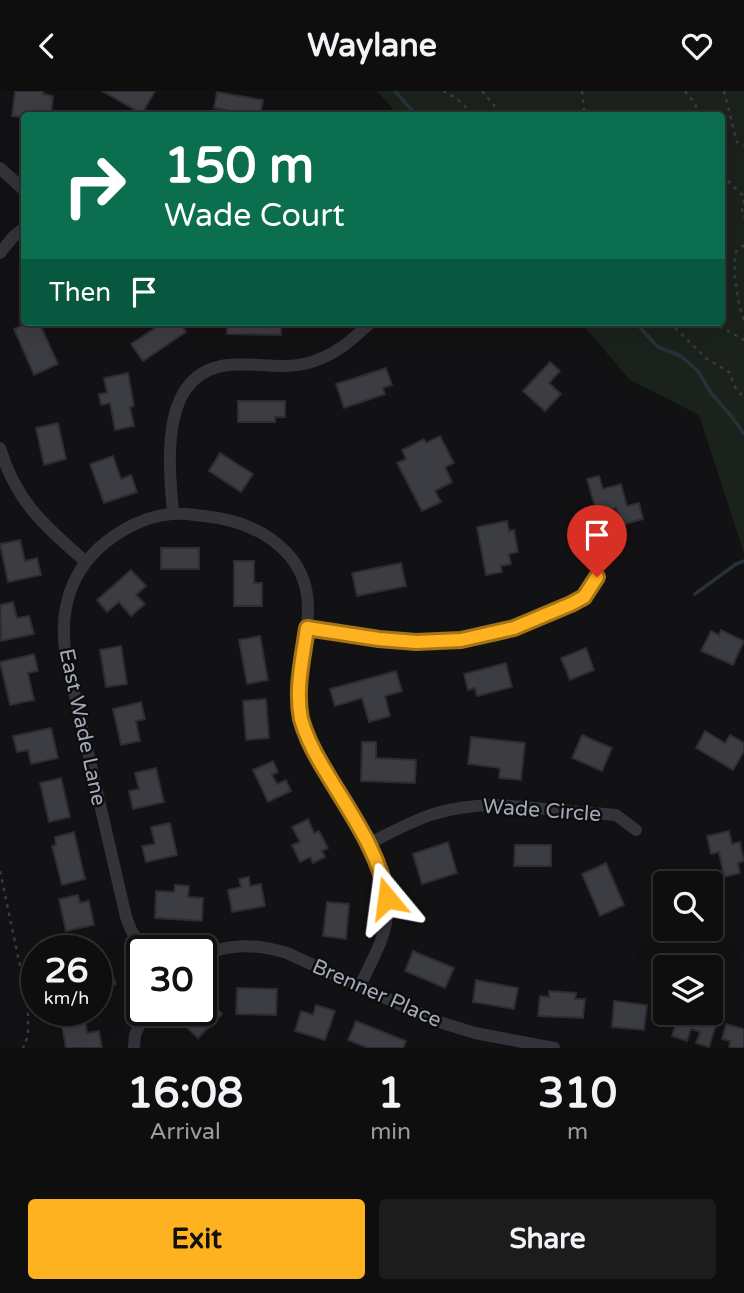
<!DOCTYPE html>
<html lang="en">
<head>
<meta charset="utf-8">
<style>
	:root { --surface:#0e0e0f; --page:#1c1c1d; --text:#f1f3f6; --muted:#9b9c9e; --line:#2e2e2f; --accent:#ffb220 }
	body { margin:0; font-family:"Varela Round",sans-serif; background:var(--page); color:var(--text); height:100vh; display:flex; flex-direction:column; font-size:26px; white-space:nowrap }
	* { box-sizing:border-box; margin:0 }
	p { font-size:23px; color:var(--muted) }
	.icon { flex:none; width:38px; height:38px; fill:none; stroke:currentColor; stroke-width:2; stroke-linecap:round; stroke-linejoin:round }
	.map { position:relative; height:957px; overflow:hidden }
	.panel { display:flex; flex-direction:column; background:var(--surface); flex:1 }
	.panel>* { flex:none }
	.guide { position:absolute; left:21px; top:21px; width:704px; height:214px; border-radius:7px; box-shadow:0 7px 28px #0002,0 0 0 2px var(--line); background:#0b6e4f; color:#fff; overflow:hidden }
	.buttons { position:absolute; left:653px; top:780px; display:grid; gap:14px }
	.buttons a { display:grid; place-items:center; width:70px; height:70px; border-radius:7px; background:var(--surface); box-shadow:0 7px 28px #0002,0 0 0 2px var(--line); font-size:35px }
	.speed { position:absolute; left:21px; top:844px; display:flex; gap:14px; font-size:35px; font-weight:700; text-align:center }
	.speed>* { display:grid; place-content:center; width:91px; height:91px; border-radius:50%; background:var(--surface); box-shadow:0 7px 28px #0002,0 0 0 2px var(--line); line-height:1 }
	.speed small { font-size:18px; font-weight:400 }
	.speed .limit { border:4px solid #111; border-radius:10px; background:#fff; color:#111 }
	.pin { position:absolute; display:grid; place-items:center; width:60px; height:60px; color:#fff; margin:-72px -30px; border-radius:50% 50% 50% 0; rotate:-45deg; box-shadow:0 0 7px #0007 }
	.pin .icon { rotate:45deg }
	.me { position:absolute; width:77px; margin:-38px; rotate:344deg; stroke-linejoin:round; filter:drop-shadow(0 0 5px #0008) }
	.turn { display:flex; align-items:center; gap:24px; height:147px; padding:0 28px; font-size:32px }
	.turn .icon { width:91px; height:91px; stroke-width:2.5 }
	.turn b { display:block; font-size:49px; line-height:60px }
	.then { display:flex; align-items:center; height:66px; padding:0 28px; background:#0003; gap:14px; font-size:26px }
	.eta { display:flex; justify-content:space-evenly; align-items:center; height:119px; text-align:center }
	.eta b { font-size:42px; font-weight:800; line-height:49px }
	.primary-button { display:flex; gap:14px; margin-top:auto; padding:14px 28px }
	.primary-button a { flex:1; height:80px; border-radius:7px; background:var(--accent); color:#111; font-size:28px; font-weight:800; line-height:80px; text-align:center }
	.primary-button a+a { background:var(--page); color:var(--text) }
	header { display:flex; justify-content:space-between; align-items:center; height:91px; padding:0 28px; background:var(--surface); font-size:32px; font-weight:800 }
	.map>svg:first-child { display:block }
</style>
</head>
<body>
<header><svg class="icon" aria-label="back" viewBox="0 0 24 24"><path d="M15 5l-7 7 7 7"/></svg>Waylane<svg class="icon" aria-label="heart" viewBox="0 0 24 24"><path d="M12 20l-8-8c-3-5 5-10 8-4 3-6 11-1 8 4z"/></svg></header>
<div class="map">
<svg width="744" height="957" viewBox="0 0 744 957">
	<rect width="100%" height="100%" fill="#121214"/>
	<polygon fill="#1a221b" points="377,0 744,0 744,462 699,324 630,289 580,231 721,231 721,24 398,24"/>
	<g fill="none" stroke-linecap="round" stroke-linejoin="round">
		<g stroke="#283139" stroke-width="3.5">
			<polyline points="395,0 416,24"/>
			<polyline points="635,231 658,256 681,265 698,280 711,302 732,326 744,343"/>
			<polyline points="695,503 736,473 744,470"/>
		</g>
	</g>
	<g fill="#3c3d42" stroke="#2c2c31" stroke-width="2">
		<polygon points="15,0 43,0 43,3 53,5 51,24 29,21 28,24 24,24 24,26 12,25"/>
		<polygon points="102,0 155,0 142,23"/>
		<polygon points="217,1 263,9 260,24 232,24 232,20 214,17"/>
		<polygon points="24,230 24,231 39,231 58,273 34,284 14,238 21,235 20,232"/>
		<polygon points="164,231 179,231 186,241 143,270 131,253"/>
		<polygon points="227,231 281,231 281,244 227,243"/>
		<polygon points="550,271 560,280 549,292 561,303 545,320 523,300"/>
		<polygon points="386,277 392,294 383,297 385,303 344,317 336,293"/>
		<polygon points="128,282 134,315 130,316 134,335 115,339 110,312 101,314 99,303 107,302 104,287"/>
		<polygon points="238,310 285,310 285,326 275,326 275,331 238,331"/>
		<polygon points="58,332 66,368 44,374 36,337"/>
		<polygon points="440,345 454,372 445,376 452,391 435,400 441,411 422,420 397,372 406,368 402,359 424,348 426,352"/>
		<polygon points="220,362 253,383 241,401 209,380"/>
		<polygon points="113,365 121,388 131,384 137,401 104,412 90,373"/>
		<polygon points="599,385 603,398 621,393 627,415 639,412 643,428 621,434 616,417 597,423 587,388"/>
		<polygon points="507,430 509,440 514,439 518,461 509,463 511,473 501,475 502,481 486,484 477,436"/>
		<polygon points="20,449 25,470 37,467 41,484 8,491 0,453"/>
		<rect x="161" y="457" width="38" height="21"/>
		<polygon points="234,470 254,470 254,492 262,492 262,515 234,515"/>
		<polygon points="401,472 406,495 357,505 352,482"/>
		<polygon points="131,479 146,495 136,504 145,513 131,525 119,511 107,521 97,509"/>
		<polygon points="13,511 17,527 29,525 34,543 1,550 0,514"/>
		<polygon points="721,539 744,550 733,574 701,560 711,540 719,544"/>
		<polygon points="260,545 268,589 247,593 239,549"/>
		<polygon points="121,555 127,593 106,596 100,559"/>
		<polygon points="586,557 594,579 570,589 561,567"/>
		<polygon points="34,563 38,580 28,582 34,609 10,614 0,571"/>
		<polygon points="506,572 512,596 477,605 475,597 468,599 464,583"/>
		<polygon points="396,580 402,600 385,605 390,625 369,631 362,607 335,615 330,598"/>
		<polygon points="266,608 269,647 246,649 243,610"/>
		<polygon points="141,611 145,628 136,630 140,650 121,654 113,618"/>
		<polygon points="51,637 58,667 31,673 28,659 17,661 13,645"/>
		<polygon points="705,640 725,652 730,644 744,652 744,660 733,679 696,657"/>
		<polygon points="582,644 612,657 602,680 572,667"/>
		<polygon points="471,646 525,652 521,689 499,687 500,677 468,673"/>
		<polygon points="362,651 376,651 376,667 416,669 415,692 361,690"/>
		<polygon points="273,670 278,681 272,684 277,693 286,689 291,700 268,711 253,679"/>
		<polygon points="156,677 164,711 133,718 129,700 139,698 135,682"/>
		<polygon points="61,687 70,726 49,731 40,692"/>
		<polygon points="308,728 314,742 319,740 328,757 322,760 325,766 313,772 310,766 300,771 292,754 300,751 292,736"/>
		<polygon points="170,732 177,764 146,771 142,755 155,753 151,736"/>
		<polygon points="729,740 732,753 740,751 744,770 738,772 740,782 724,786 719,761 711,763 707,745"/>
		<polygon points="74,741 85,788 62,794 52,755 56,754 55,746"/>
		<polygon points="448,751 457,782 422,793 413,763"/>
		<polygon points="515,754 551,754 551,775 514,775"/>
		<polygon points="606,772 624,814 600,825 582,783"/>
		<polygon points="249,786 250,795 261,793 265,815 232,821 228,799 241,796 239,788"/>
		<polygon points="175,794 189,795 188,806 203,807 202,830 155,827 156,800 174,801"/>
		<polygon points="78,804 80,812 89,810 94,834 66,840 59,808"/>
		<polygon points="327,811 349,813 346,848 323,845"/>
		<polygon points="103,860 116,893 98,900 96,863"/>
		<polygon points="413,860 454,877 445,897 405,880"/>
		<polygon points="476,889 518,897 514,918 473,911"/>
		<polygon points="237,897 277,898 276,924 236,923"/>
		<polygon points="549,900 576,902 575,908 585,908 583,927 538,925 540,905 549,906"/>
		<polygon points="207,909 222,923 198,947 183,933 197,919 201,919 201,915"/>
		<polygon points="614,910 647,914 644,939 612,936"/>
		<polygon points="316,914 335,920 325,949 295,940 301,920 313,924"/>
		<polygon points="84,921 87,942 99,940 102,957 66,957 60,925"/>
		<polygon points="679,922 699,922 718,928 709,956 696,952 700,941 691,938 687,950 672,945"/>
		<polygon points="356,930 406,950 403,957 368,957 348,949"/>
		<polygon points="726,933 744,938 744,957 729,957 730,950 722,948"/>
	</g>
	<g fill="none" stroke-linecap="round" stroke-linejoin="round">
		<g stroke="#393b41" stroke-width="2.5" stroke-dasharray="3.5 5" stroke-linecap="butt">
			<polyline points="443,0 456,7 474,24"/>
			<polyline points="482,0 502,24"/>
			<polyline points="582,0 584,19 582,24"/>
			<polyline points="685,0 695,12 698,24"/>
			<polyline points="724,0 737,51 744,55"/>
			<path d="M 721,85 C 727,88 737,100 744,105"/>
			<polyline points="744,109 742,120 744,127"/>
			<path d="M 744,154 L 735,162 C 733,185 737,208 744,230"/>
			<polyline points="669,231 707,268 729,281 736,298 744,307"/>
			<polyline points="712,231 744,249"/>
			<polyline points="0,780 28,913 28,945 23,957"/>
		</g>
		<g stroke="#33343a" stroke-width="12">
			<polyline points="0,77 24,99"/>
			<polyline points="0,162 13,146 24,137"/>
			<path d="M 0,357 C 16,411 45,435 86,471"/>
			<path d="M 173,423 C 169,373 158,282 228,274 C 254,271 282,279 308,272 C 336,264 351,250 371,231"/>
			<path d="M 307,536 C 394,551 457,562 542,526 C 555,520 576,515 585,504 C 590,499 593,492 597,486"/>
			<path d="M 368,753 C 416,728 442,714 498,714 L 616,724 L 636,739"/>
			<path d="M 143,859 L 131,839 L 126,826 L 66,566 C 57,512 75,468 122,440 C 137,431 155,424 172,423 C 183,422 194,424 204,425 C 235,428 263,438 285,460 C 334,509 287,572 302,629 C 317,692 395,761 387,826 C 384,850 370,873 360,895"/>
			<path d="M 201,865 C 230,852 257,853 287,862 L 436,930 L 475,942 L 554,957"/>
			<polyline points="134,957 135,944 146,919"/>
		</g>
	</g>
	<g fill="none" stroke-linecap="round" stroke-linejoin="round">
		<defs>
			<path id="route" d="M 387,807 C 380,762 349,720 326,681 C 316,665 306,646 301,628 C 295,598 303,566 307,537 L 379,548 L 416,551 L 461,549 L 514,537 L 571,513 L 584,506 L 597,486"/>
		</defs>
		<use href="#route" stroke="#a67415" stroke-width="18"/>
		<use href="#route" stroke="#ffb220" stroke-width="12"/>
	</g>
	<g text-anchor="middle" stroke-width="5" stroke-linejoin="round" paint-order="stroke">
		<g font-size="21" fill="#a3a9b6" stroke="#0d0d0f">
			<text transform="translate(83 636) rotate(78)" y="7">East Wade Lane</text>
			<text transform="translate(542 719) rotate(4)" y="7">Wade Circle</text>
			<text transform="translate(377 902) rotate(24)" y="7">Brenner Place</text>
		</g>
	</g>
</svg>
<div class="buttons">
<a><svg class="icon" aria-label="search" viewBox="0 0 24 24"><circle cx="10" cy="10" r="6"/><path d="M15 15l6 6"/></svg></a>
<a><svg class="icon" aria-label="layers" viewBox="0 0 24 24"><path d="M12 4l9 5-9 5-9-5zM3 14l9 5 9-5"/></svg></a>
</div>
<div class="speed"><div>26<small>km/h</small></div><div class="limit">30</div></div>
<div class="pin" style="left:597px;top:486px;background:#d93025"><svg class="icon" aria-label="arrive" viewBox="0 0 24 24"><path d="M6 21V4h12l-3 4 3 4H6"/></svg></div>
<svg class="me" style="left:387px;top:807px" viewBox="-20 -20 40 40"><path d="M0-17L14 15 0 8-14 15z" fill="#ffb220" stroke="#fff" stroke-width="4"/></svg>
<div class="guide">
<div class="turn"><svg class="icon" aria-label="right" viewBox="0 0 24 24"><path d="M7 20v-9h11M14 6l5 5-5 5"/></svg><div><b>150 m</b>Wade Court</div></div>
<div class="then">Then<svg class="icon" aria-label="arrive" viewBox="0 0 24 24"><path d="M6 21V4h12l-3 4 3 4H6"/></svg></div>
</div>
</div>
<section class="panel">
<div class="eta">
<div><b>16:08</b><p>Arrival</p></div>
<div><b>1</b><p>min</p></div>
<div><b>310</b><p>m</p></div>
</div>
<div class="primary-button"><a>Exit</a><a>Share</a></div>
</section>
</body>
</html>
